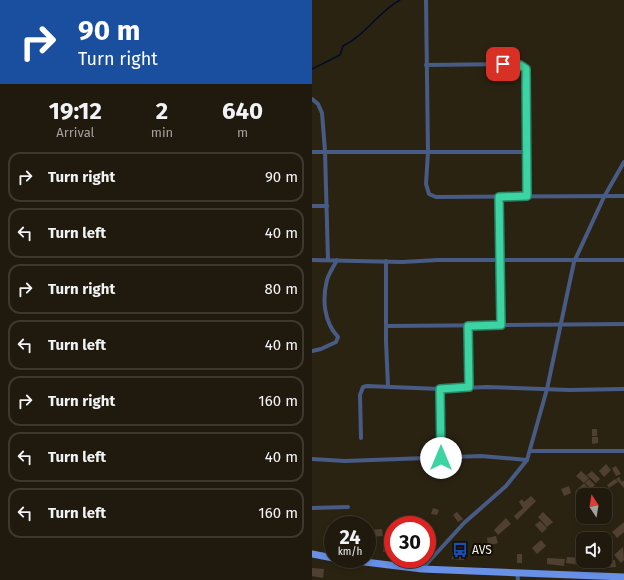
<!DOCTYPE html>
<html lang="en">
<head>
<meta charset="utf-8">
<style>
	:root { --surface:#201a0e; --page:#2d271c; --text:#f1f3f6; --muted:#a2a19e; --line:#3d382e }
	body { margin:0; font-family:"Fira Sans",sans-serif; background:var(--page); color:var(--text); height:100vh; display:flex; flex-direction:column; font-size:15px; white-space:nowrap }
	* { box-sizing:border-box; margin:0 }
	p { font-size:13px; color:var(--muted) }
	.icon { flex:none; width:22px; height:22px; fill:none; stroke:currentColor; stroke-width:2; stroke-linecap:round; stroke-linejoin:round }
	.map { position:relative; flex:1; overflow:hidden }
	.drawer { display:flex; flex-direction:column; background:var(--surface); width:312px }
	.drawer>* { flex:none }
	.hud { background:#1a4fa0; color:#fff; overflow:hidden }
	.needle { width:26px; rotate:348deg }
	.buttons { position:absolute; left:264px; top:488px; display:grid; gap:8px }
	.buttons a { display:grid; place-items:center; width:36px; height:36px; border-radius:8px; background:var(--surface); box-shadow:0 2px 6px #0003,0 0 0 1px var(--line); font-size:20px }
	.speed { position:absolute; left:12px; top:516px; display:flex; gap:8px; font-size:20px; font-weight:700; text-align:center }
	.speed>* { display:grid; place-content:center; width:52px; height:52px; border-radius:50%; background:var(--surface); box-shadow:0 2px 6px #0003,0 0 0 1px var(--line); line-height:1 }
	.speed small { font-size:10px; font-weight:400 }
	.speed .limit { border:6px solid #d22; background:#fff; color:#111 }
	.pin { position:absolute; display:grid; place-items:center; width:34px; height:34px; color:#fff; margin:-17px; border-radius:8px; box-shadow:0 2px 6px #0006 }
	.me { position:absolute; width:44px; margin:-22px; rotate:0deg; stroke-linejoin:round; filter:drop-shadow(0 0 3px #0008) }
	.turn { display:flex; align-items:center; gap:14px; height:84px; padding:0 12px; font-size:18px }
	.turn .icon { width:52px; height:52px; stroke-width:2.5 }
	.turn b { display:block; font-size:28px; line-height:34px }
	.eta { display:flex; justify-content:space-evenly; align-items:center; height:68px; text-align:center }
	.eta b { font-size:24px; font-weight:700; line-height:28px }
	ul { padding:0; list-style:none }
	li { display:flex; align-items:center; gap:12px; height:50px; margin:0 8px 6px; padding:0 4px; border:2px solid var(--line); border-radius:12px }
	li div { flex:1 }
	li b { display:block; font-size:15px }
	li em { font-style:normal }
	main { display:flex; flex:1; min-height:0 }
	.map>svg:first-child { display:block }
</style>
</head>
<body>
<main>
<section class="drawer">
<div class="hud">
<div class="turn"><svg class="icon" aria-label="right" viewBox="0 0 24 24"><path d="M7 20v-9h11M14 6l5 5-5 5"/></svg><div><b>90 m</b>Turn right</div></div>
</div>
<div class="eta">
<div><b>19:12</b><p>Arrival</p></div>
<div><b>2</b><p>min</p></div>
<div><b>640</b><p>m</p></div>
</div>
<ul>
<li><svg class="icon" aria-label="right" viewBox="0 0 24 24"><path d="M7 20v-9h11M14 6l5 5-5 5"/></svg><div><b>Turn right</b></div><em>90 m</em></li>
<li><svg class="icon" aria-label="left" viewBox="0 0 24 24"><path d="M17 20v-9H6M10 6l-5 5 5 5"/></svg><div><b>Turn left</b></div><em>40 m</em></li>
<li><svg class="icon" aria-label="right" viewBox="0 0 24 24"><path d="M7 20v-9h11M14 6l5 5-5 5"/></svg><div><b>Turn right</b></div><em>80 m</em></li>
<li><svg class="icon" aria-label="left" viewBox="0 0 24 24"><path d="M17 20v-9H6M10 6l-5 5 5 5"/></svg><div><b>Turn left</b></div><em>40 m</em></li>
<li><svg class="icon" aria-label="right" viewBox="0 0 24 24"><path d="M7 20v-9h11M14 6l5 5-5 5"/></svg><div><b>Turn right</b></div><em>160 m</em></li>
<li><svg class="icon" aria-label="left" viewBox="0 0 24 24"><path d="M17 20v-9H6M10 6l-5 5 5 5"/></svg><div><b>Turn left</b></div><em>40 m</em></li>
<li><svg class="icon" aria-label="left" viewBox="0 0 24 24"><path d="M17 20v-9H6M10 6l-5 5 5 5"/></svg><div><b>Turn left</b></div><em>160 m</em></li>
</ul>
</section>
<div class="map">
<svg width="312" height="580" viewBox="0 0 312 580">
	<rect width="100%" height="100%" fill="#2b2312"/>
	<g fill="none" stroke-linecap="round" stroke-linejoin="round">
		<path stroke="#000d27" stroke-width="1.5" d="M 0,69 L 28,55 L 31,46 C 54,35 67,11 88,0"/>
	</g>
	<g fill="#4f4032">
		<rect x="280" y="429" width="5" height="7"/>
		<polygon points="280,437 286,437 286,443 280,444"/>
		<polygon points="294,464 299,470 292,477 287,471"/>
		<polygon points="304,466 309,474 304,476 300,468"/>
		<polygon points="269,471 277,478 272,483 264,476"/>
		<polygon points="280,471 288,479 284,483 275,475"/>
		<polygon points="307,477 310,482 312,480 312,488 304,479"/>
		<polygon points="277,479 283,485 279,489 273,483"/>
		<polygon points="303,479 306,482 297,488 295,485"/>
		<polygon points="272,483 277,489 268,497 263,492"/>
		<polygon points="257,486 259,493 252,496 249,489"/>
		<polygon points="288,487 292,492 289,495 283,491"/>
		<polygon points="219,496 224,501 205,520 202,516 211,508 207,502 210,499 212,502"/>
		<polygon points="121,508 127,510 125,515 119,514"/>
		<polygon points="145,512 151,519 146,522 141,515"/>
		<polygon points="231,512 241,522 235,527 226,517"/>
		<polygon points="194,518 199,524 186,535 182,530"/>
		<polygon points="228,521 235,528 230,533 223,525"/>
		<polygon points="312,522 312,532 305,538 300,532"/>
		<polygon points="70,529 71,536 56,537 56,530"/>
		<polygon points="79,532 81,533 81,542 74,542 75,536 79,537"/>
		<polygon points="184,536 186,543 176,546 175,538"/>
		<polygon points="229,540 234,546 225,554 220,548"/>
		<polygon points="72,546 81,547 81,552 71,552"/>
		<polygon points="311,547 312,560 309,563 302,555"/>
		<polygon points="140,552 152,553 152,560 140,559"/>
		<rect x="205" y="554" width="5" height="9"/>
		<polygon points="255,557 269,558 268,565 254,563"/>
		<polygon points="235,558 253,559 252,566 235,564"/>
		<polygon points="303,560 304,567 294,568 294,561"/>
		<polygon points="274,561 287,561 286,566 273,566"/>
		<polygon points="287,561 293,561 293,568 288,568"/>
		<polygon points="0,568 12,569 11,578 0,576"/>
	</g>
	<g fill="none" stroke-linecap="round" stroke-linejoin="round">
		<g stroke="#475b84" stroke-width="4">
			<polyline points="114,0 116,152 114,184 117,194 124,197 312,196"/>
			<polyline points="114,65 206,64 213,68 215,196"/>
			<polyline points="0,99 6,104 10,113 13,151 16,260"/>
			<polyline points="0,152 215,152"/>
			<polyline points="187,197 189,325"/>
			<polyline points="0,206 15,206"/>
			<polyline points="0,260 90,262 126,260 312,260"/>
			<polyline points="74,261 74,341 76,386"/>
			<polyline points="74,326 312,324"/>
			<polyline points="156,326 157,387"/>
			<path d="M 0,351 L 9,349 L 24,342 L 26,337 C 12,322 10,300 15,280 C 17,273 22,266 25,260"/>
			<polyline points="128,389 129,458"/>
			<polyline points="49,438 48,395 51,387 55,386 128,389 175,387 257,390 312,389"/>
			<polyline points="219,451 312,451"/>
			<polyline points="0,459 33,461 169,456 215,460"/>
			<polyline points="0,508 36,507"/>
			<polyline points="110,569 152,523 194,486 215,460 235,389 262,262 292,197 312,162"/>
			<polyline points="205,572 206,580"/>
		</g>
		<g stroke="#6790e6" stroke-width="7">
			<polyline points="0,554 21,558"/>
			<polyline points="28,559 110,569 312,577"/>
		</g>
	</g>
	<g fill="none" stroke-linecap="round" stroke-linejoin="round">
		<defs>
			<polyline id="route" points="129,458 128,389 157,387 156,326 189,325 187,197 215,196 214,69 208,65 191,64"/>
		</defs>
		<use href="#route" stroke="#288a6a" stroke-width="10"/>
		<use href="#route" stroke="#3dd4a3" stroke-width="7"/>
	</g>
	<defs>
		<symbol id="bus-bare" viewBox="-9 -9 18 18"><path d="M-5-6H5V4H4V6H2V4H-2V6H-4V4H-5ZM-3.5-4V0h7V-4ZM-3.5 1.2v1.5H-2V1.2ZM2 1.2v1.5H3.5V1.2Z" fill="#1a4fb4" stroke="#100d06" stroke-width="2.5" paint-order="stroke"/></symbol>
	</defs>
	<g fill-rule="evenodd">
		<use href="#bus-bare" x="137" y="539" width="22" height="22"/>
	</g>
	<g text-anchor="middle" stroke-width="4" stroke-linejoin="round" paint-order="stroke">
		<g font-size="12" fill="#f5f0e5" stroke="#100d06" text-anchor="start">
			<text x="160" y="554">AVS</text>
		</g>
	</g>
</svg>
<div class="buttons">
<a><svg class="needle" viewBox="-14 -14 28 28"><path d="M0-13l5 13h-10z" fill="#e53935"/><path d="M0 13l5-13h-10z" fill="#a2a19e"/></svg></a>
<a><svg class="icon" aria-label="sound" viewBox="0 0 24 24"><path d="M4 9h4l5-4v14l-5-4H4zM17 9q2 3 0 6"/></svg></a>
</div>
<div class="speed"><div>24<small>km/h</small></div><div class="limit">30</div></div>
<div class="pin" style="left:191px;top:64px;background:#d93025"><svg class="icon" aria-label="arrive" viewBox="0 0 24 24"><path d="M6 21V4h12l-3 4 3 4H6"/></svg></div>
<svg class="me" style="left:129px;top:458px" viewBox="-20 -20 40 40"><circle r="19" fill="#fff"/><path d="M0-13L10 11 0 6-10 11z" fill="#3dd4a3"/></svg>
</div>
</main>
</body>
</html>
